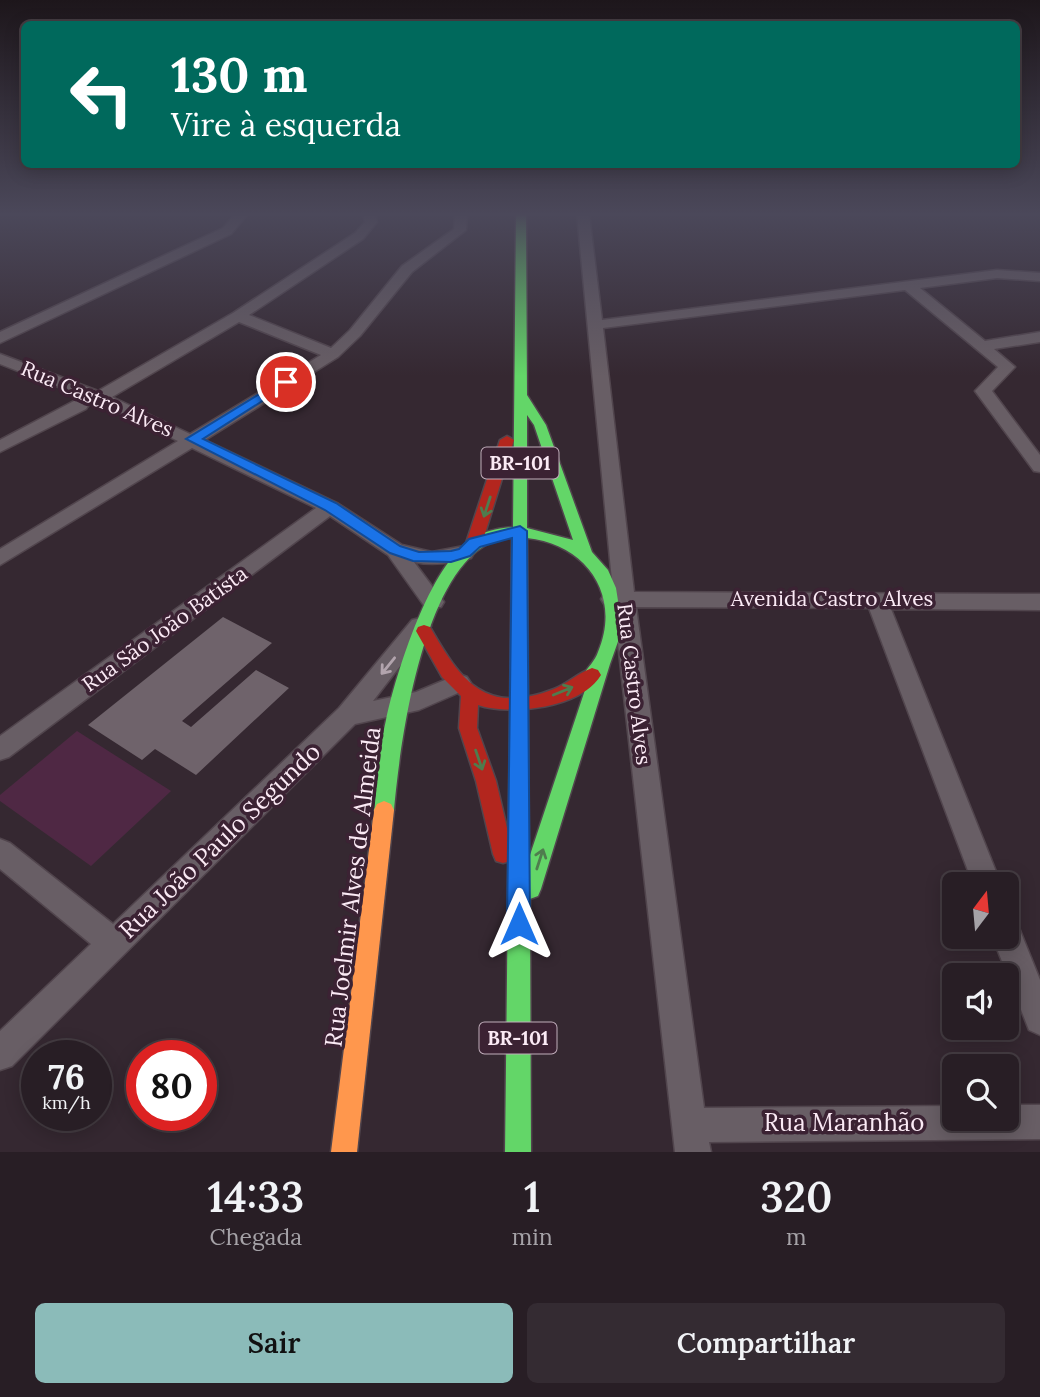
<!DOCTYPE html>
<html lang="pt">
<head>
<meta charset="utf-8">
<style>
	:root { --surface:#281e25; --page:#342b32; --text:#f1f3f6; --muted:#a5a2a7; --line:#443c42; --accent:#8bbbb9 }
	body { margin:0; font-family:Lora,serif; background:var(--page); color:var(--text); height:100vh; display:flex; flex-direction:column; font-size:26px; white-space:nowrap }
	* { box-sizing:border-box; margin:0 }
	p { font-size:23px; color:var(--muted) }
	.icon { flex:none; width:38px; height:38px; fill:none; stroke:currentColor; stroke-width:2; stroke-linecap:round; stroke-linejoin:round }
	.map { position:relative; height:1152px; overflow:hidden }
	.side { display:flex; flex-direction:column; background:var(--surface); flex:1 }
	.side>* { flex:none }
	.banner { position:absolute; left:21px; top:21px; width:999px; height:147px; border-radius:10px; box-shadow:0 4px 18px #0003,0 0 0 2px var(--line); background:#00695c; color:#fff; overflow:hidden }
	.needle { width:46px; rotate:16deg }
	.buttons { position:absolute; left:942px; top:872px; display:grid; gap:14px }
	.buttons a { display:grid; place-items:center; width:77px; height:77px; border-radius:10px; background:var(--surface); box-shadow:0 4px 18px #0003,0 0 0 2px var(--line); font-size:35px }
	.speed { position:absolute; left:21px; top:1040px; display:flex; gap:14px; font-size:35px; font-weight:700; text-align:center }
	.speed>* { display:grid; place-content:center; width:91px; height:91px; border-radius:50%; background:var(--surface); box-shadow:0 4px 18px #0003,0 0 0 2px var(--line); line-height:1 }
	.speed small { font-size:18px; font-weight:400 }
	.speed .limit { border:10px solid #d22; background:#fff; color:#111 }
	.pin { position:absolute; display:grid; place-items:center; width:60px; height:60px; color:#fff; margin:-30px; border:4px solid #fff; border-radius:50%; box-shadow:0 2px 7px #0007 }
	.me { position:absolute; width:77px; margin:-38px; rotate:0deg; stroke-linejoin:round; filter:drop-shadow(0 0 5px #0008) }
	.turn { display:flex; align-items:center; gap:24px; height:147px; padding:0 35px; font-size:32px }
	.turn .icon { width:91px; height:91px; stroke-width:2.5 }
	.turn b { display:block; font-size:49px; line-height:60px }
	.eta { display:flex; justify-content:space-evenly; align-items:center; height:119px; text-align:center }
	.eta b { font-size:42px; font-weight:600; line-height:49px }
	.button { display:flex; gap:14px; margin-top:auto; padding:14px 35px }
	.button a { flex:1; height:80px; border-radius:10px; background:var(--accent); color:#111; font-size:28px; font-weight:600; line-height:80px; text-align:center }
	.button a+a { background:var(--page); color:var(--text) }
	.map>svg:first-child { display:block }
</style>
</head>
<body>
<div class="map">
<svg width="1040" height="1152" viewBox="0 0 1040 1152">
	<rect width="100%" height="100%" fill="#352831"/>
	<polygon fill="#4f2844" points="77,731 171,791 91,866 0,801 0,795"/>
	<polygon fill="#6f636b" points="223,617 272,643 182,721 191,727 256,670 289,688 196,775 155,749 142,760 88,725"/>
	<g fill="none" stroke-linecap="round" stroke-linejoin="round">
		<defs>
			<g id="street">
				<polygon points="235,214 248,214 231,234 0,343 0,332 223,228"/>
				<path d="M 363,214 L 375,214 L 377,222 L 363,239 L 249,315 L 331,348 L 350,330 L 402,266 L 454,229 L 455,214 L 467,214 L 466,230 L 412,272 L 360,336 L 338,357 L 205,440 L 337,503 L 402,545 L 432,552 L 464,546 L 471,548 L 474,553 L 471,558 C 451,563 434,566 414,562 L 444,602 L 441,607 L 425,607 L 388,555 L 330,516 L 9,757 L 0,760 L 0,736 L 316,508 L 192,448 L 0,565 L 0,549 L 178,441 L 92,400 L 86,409 L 0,452 L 0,440 L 74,401 L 79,395 L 0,364 L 0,354 L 98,391 L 233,313 L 355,233 L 365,222 ZM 239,322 L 321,355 L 190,434 L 112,397 Z"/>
				<polygon points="577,214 589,214 602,320 997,270 1040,273 1040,281 997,278 920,288 985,341 1040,332 1040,342 994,349 1015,367 992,391 1040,455 1040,472 1034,471 975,391 998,367 905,290 603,328 634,592 1040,594 1040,610 891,609 1001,884 973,884 869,608 636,607 704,1108 954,1106 954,1118 1006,1118 1006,1105 1040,1105 1040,1139 709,1142 711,1152 675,1152 614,607 604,604 601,599 604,594 613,591"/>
				<polygon points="420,618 428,620 431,626 373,701 416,692 459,674 467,677 471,683 467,689 419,710 355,724 12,1066 0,1070 0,1031 91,944 0,869 0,839 10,843 113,924 339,708 412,620"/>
				<polygon points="1006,919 1017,923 1040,980 1040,1035 1029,1030 992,936 1006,936"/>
			</g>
			<path id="fast" d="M 516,214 L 526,214 L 527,395 L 546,425 L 592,552 L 608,570 L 616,588 L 621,620 L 620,636 L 610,664 L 541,889 L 538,896 L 530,899 L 531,1152 L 505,1152 L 512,537 C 425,541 400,743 394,810 L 391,816 L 384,819 L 377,816 L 374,810 C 377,780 379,749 386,720 C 396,673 430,564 472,539 C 484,531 499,528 513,527 ZM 527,415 L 534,425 L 573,540 L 527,528 ZM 527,538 C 586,544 622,595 598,652 C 595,661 588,667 583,675 L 588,681 L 529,858 Z"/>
			<polygon id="slow" points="384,801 391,804 394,810 357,1152 331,1152 374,810 377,804"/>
			<g id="jam">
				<polygon points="507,436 514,440 482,543 479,547 469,547 466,543 500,440"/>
				<path d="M 424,625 L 430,627 C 461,681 485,716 554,689 C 567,684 578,673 592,668 L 598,670 L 601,675 C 582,708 511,716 478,705 L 477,728 L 496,781 L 513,854 L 510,861 L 503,863 L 496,861 L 493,854 L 476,781 L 459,728 L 461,696 L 442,677 L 416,631 L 418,627 Z"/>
			</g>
		</defs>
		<use href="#street" stroke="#51454d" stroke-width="3"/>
		<use href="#fast" stroke="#51454d" stroke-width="3"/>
		<use href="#slow" stroke="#51454d" stroke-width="3"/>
		<use href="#jam" stroke="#51454d" stroke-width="3"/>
		<use href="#street" fill="#685e65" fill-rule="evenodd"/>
		<use href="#fast" fill="#63d668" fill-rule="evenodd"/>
		<use href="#slow" fill="#ff974d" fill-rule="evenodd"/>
		<use href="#jam" fill="#b3261e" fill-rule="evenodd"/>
	</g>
	<defs><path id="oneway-shaft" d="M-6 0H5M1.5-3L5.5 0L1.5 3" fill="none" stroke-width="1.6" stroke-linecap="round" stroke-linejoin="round" transform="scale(1.75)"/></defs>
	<g stroke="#4f7c4e">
		<use href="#oneway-shaft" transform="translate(487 507) rotate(108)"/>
		<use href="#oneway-shaft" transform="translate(563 691) rotate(-22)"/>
		<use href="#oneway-shaft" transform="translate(479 760) rotate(71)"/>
		<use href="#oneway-shaft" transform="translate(540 859) rotate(-72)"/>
	</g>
	<use stroke="#b2a4ad" href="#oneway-shaft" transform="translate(388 666) rotate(129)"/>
	<linearGradient id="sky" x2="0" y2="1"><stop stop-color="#1d161b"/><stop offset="0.57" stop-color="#4b485a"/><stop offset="1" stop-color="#4b485a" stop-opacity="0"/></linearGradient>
	<rect width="1040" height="376" fill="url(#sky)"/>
	<polygon fill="#1a73e8" stroke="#114b97" stroke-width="2" points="282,380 292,382 203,439 336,503 400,546 419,552 451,551 459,549 469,539 520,526 527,531 530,924 526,932 519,935 511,932 507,924 512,538 480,547 470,556 451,562 413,561 390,553 325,510 186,439"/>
	<g text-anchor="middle" stroke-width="7" stroke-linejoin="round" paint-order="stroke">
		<g fill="#3b2233" stroke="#c1aebb" stroke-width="2">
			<rect x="481.5" y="447.5" width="77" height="31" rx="5"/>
			<rect x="479.5" y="1022.5" width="77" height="31" rx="5"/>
		</g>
		<g font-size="19" font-weight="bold" fill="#fbeaf5">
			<text x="520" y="470">BR-101</text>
			<text x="518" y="1045">BR-101</text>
		</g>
		<g font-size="21" fill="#fbeaf5" stroke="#3b2233">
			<text transform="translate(97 399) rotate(23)" y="7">Rua Castro Alves</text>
			<text x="832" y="606">Avenida Castro Alves</text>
			<text transform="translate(165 629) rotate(-36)" y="7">Rua São João Batista</text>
			<text transform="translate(634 684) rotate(83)" y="7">Rua Castro Alves</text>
		</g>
		<g font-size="24" fill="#fbeaf5" stroke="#3b2233">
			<text transform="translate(220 841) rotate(-44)" y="8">Rua João Paulo Segundo</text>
			<text transform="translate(353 887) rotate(-83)" y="8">Rua Joelmir Alves de Almeida</text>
			<text x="844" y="1131">Rua Maranhão</text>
		</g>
	</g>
</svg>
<div class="buttons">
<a><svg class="needle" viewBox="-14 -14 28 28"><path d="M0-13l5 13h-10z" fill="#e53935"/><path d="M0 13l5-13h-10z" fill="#a5a2a7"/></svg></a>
<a><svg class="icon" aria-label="sound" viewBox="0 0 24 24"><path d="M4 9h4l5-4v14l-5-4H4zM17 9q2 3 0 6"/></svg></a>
<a><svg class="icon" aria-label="search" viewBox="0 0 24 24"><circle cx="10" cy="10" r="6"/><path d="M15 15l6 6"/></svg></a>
</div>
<div class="speed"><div>76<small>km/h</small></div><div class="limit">80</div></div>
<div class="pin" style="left:286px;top:382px;background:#d93025"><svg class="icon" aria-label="arrive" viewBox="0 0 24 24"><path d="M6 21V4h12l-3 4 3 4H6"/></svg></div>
<svg class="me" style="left:519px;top:924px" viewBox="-20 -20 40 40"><path d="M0-17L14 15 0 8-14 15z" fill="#1a73e8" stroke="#fff" stroke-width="4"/></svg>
<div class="banner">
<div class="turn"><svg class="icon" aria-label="left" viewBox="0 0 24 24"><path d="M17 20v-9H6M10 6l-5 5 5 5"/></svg><div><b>130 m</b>Vire à esquerda</div></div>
</div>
</div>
<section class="side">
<div class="eta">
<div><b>14:33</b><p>Chegada</p></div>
<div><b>1</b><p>min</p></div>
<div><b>320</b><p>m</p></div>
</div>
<div class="button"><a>Sair</a><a>Compartilhar</a></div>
</section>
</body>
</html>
